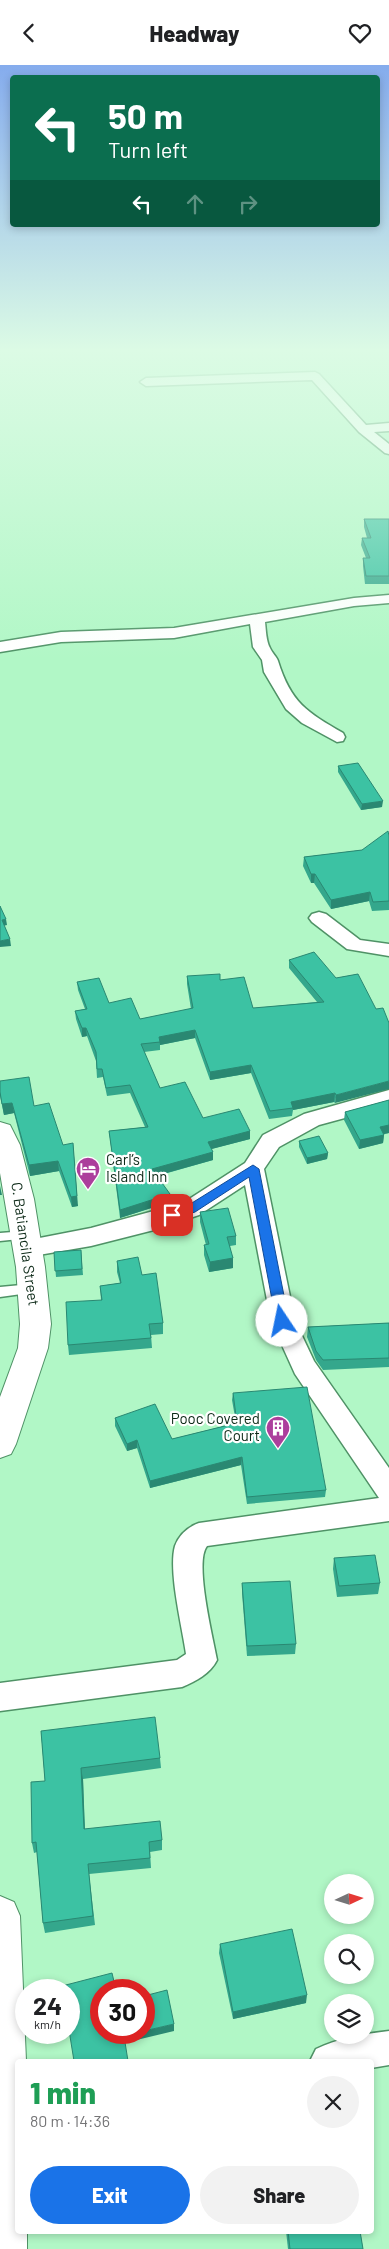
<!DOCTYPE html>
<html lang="en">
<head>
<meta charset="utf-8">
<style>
	:root { --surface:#fff; --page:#f2f2f2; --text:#202124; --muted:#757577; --accent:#1a73e8 }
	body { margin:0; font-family:Barlow,sans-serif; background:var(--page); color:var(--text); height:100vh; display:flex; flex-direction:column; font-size:19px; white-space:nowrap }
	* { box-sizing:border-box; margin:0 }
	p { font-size:16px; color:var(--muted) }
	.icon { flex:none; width:28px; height:28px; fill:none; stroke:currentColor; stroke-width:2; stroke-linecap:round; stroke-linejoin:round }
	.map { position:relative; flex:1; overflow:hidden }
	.side { position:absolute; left:15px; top:1994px; width:359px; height:175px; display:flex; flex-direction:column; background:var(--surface); border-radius:5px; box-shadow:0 2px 8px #0003 }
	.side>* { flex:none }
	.top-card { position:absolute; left:10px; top:10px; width:370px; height:152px; border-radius:5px; box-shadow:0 2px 8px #0003; background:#0b6e4f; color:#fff; overflow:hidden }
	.needle { width:32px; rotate:86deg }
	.buttons { position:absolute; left:324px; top:1809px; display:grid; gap:10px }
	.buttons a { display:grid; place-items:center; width:50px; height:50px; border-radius:50%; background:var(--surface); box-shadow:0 2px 8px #0003; font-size:25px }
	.speed { position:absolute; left:15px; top:1914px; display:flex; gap:10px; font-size:25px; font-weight:700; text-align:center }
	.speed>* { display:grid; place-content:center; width:65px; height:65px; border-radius:50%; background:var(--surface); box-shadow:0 2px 8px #0003; line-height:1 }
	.speed small { font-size:12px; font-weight:400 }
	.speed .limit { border:8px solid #d22; background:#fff; color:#111 }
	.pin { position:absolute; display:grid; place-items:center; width:42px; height:42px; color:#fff; margin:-21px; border-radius:10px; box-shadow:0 2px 8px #0006 }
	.me { position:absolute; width:55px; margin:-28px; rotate:349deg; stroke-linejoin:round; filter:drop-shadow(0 0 4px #0008) }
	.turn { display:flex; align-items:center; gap:18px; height:105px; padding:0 15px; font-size:22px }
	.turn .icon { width:65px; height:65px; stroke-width:2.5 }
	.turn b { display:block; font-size:35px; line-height:42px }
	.lanes { display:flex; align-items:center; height:48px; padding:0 15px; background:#0003; justify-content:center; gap:25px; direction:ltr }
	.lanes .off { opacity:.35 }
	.round { display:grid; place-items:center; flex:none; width:52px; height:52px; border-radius:26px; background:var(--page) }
	.summary { display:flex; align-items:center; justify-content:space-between; height:85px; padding:0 15px }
	h1 { font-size:30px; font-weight:800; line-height:38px; color:#1e9e55 }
	.button { display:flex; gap:10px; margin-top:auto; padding:10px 15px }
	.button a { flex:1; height:58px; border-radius:30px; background:var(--accent); color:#fff; font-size:20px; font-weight:800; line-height:58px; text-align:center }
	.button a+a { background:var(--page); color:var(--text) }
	header { display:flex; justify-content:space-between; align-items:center; height:65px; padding:0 15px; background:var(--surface); font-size:22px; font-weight:800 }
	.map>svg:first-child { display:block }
</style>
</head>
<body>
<header><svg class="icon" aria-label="back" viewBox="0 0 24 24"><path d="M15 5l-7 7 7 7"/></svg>Headway<svg class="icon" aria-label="heart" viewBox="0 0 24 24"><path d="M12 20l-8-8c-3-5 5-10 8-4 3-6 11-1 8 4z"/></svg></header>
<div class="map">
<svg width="389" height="2184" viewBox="0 0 389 2184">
	<rect width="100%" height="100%" fill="#b1f7c6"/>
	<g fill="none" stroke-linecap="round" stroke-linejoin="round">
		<defs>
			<g id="lane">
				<polygon points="25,1166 29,1167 31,1170 29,1173 0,1176 0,1168"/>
				<polygon points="32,1219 36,1221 38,1224 36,1227 0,1232 0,1222"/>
			</g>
			<g id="street">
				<polygon points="315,307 319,309 366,360 389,358 389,366 374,367 389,379 389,389 385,388 359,367 312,315 146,321 140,317 146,313"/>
				<path d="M 389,530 L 389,538 L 354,541 L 265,557 C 266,565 266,576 270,583 C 272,588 277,592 278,596 C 291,638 307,647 343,668 L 345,672 L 343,676 L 337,677 L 302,658 L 286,644 L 264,607 L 262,595 L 253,582 L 250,559 L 174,573 L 61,577 L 0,587 L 0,577 L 61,567 L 174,563 L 354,533 Z"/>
				<polygon points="319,847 326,849 360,875 389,879 389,891 347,884 312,857 309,853 312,849"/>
				<path d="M 389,1025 L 389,1041 L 319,1060 L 279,1082 L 264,1104 L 295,1256 L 314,1296 L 389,1403 L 389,1456 L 207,1481 C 194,1497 213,1573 217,1595 C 210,1609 196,1616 182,1622 L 0,1646 L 0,1618 L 177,1595 L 186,1589 C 182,1561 168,1506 175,1481 C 179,1470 188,1462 199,1458 L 379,1433 L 295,1309 L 271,1256 L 245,1120 L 199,1150 L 154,1165 L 91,1181 L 27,1192 L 19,1189 L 15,1183 L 19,1177 L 91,1163 L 183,1138 L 245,1098 L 263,1070 L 304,1049 Z"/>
				<path d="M 389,1966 L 389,2000 L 371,2003 L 371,1996 L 310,1996 L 316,1984 C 340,1973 363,1969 389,1966 Z"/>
			</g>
			<g id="secondary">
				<polygon points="0,1057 10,1060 20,1080 34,1134 45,1202 51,1259 48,1283 16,1379 11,1389 0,1393 0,1332 18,1283 20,1259 16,1202 0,1108"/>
				<polygon points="0,1831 14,1837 20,1851 26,1996 18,1996 18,2166 27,2166 27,2184 0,2184"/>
			</g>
		</defs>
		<use href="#lane" stroke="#4f9266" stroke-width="3"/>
		<use href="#street" stroke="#4f9266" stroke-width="3"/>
		<use href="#secondary" stroke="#4f9266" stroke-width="2"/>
		<use href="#lane" fill="#fff" fill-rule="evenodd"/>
		<use href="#street" fill="#fff" fill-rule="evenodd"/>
		<use href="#secondary" fill="#fff" fill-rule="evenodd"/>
	</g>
	<g fill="#34a78c">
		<polygon points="364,454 389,454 389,519 365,519 363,501 363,493 366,493 361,480 362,473 367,473 364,462"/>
		<polygon points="338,701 382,742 361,745 338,707"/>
		<polygon points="389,771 389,845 372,846 369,836 331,844 314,818 311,818 303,801 304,792 362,785"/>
		<polygon points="289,895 336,913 358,909 335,1038 334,1037 293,1045 292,1051 269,1054 251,1008 210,1015 195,973 160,980 160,985 144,987 160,1023 203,1053 250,1066 250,1074 211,1084 213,1095 157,1111 170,1137 120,1153 109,1066 145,1062 130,1028 107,1031 103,1012 97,1013 96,996 87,971 82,972 76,954 75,946 85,944 78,925 77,917 109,938 140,954 191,944 187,919 187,911 220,915 253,943 317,937 289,903"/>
		<polygon points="0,1016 34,1041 78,1141 72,1142 59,1106 30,1111 14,1048 4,1050 0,1031"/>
		<polygon points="389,1035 389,1068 384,1069 383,1078 359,1084 344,1055 345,1047"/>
		<polygon points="299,1076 328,1088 327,1094 307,1099 299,1082"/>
		<polygon points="200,1147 236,1171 236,1180 230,1181 233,1203 209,1207 204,1190 204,1180 206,1180 200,1157"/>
		<polygon points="81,1185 83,1210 56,1212 54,1187"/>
		<polygon points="117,1196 142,1210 163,1258 163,1269 151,1270 152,1283 69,1290 68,1280 101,1235 100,1221 120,1218 117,1207"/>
		<polygon points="389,1258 389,1304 389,1302 323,1305 316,1295 307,1272 308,1262"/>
		<polygon points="233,1328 326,1425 325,1432 247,1439 241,1400 150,1423 137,1383 127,1386 115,1361 115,1353 172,1374 236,1358 232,1335"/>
		<polygon points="334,1493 380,1518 378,1529 337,1532 333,1504"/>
		<polygon points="242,1518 296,1579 295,1589 247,1591 242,1528"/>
		<polygon points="41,1666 160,1693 161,1703 83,1714 85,1764 162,1775 162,1785 150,1787 151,1803 89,1809 95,1860 45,1868 43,1858 37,1787 34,1788 32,1778 45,1716"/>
		<polygon points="220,1879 306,1938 233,1954 219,1888"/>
		<polygon points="286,2166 360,2166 363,2184 288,2184"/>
	</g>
	<g fill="#2a8872">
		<polygon points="383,736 382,742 361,745 362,739"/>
		<polygon points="311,809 315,809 314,818 311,818"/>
		<polygon points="370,827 369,836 331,844 331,835"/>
		<polygon points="6,854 7,860 3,861 2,855"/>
		<polygon points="10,874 11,881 0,882 0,876"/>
		<polygon points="82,963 86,963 87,971 82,972"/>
		<polygon points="195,965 195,973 160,980 159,972"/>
		<polygon points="251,1000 251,1008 210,1015 210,1007"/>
		<polygon points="389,1016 389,1024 335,1038 336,1030"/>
		<polygon points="335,1028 334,1037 293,1045 291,1037"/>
		<polygon points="12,1038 14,1048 4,1050 2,1039"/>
		<polygon points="389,1060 389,1068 379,1070 380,1062"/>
		<polygon points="250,1066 250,1074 208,1085 208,1077"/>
		<polygon points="384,1070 383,1078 359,1084 360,1075"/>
		<polygon points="73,1078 78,1141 72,1142 71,1132"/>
		<polygon points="213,1087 213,1095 152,1112 152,1104"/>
		<polygon points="328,1088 327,1094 307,1099 307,1093"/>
		<polygon points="58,1096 59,1106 30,1111 29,1100"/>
		<polygon points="0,1121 2,1130 0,1130"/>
		<polygon points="170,1129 170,1137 120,1153 120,1145"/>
		<polygon points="233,1193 233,1203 209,1207 210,1197"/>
		<polygon points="137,1375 137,1383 127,1386 127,1379"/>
		<polygon points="242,1392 241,1400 150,1423 150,1416"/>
		<polygon points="81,1703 83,1714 85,1774 84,1764"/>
		<polygon points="307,1930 306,1938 233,1954 233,1947"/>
		<polygon points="174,1959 174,1966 124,1978 124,1971 138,1968 144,1968 144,1966"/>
	</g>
	<g fill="#3cc2a3" stroke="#2a8872">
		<polygon points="364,454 389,454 389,511 366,511 363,493 370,493 362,473 371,473"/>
		<polygon points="358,698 383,736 362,739 338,701"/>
		<polygon points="388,766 389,771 389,836 373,837 370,827 331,835 315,809 311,809 304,792 362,785"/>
		<polygon points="0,841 6,854 2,855 10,874 0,876"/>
		<polygon points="314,887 336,913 358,909 376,944 383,943 389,958 389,1016 336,1030 335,1028 291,1037 293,1043 270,1046 251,1000 210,1007 195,965 159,972 160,977 141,979 160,1023 185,1017 203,1053 239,1044 250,1066 208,1077 213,1087 152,1104 170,1129 120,1145 109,1066 148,1062 130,1020 106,1023 102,1004 97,1004 96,987 86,963 82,963 75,946 87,944 77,917 99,913 109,938 131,933 140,954 193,943 187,911 220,909 220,915 244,912 253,943 324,937 289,895"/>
		<polygon points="29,1012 34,1041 49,1038 63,1080 73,1078 77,1131 71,1132 58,1096 29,1100 12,1038 2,1039 0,1027 0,1016"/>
		<polygon points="389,1035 389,1060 380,1062 384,1070 360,1075 345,1047"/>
		<polygon points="319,1071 328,1088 307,1093 299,1076"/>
		<polygon points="228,1143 236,1171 227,1172 233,1193 210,1197 204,1180 209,1179 200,1147"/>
		<polygon points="81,1185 82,1204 55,1206 54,1187"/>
		<polygon points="138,1192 142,1210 156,1208 163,1258 149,1259 151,1273 68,1280 66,1237 102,1235 100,1221 121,1218 117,1196"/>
		<polygon points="389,1258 389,1293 323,1295 316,1286 308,1262"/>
		<polygon points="307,1322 326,1425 247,1432 242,1392 150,1416 137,1375 127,1379 115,1353 155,1339 172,1374 237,1358 233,1328"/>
		<polygon points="375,1490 380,1518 339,1521 334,1493"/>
		<polygon points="290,1516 296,1579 247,1581 242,1518"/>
		<polygon points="155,1652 160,1693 81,1703 84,1764 160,1756 162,1775 149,1777 150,1793 88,1799 93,1851 43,1858 36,1777 32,1778 31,1717 45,1716 41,1666"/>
		<polygon points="292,1864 307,1930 233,1947 220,1879"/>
		<polygon points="112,1908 116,1925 101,1925 101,1968 138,1968 124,1971 128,1996 74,1996 69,1965 69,1925 62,1925 62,1921"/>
		<polygon points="167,1925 174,1959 144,1966 144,1931"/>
		<polygon points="288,2166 360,2166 363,2184 290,2184"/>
	</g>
	<linearGradient id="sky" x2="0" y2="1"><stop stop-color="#85aced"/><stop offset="0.48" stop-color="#dcfbe5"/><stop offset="1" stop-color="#dcfbe5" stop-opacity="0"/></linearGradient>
	<rect width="389" height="594" fill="url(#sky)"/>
	<polygon fill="#1a73e8" stroke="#114b97" points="253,1100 259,1104 289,1256 287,1259 278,1259 276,1256 249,1112 195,1147 172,1155 166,1150 168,1147 187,1141"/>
	<defs>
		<symbol id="hotel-pin" viewBox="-11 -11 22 30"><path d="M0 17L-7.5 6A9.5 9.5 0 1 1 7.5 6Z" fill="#ac3e9c" stroke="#fff"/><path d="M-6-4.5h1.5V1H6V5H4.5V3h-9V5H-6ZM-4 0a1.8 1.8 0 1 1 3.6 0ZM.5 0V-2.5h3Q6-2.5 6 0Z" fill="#fff"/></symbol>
		<symbol id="building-pin" viewBox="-11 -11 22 30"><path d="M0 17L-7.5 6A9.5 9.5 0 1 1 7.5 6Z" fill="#ac3e9c" stroke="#fff"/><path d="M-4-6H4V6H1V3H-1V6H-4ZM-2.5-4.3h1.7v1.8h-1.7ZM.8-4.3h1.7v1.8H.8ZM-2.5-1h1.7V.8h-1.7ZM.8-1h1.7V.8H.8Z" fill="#fff"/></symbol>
	</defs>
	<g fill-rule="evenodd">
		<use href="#hotel-pin" x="74" y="1090" width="28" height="38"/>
		<use href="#building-pin" x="264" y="1349" width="28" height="38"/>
	</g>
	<g text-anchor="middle" stroke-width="4.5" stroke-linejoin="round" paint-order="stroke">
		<g font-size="15" fill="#0c2917" stroke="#fff" text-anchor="start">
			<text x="106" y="1100">Carl’s<tspan x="106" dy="17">Island Inn</tspan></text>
			<text x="260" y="1359" text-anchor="end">Pooc Covered<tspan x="260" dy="17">Court</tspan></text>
		</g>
		<g font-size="15" fill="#0c2917" stroke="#fff">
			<text transform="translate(25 1179) rotate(82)" y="5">C. Batiancila Street</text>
		</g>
	</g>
</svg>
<div class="buttons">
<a><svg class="needle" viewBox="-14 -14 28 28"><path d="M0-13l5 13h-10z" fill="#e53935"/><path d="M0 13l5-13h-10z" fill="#757577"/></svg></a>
<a><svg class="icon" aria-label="search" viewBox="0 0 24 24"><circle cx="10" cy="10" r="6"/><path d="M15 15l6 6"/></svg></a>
<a><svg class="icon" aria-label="layers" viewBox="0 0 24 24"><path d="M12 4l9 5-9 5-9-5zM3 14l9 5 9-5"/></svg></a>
</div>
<div class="speed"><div>24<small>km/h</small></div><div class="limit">30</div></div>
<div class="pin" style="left:172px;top:1150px;background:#d93025"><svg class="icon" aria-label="arrive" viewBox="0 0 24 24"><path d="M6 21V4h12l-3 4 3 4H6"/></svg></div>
<svg class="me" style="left:282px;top:1256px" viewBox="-20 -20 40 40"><circle r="19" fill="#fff"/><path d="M0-13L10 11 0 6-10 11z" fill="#1a73e8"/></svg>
<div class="top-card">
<div class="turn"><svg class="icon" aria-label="left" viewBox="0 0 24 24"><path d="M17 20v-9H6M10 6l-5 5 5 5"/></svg><div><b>50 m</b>Turn left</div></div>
<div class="lanes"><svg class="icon" aria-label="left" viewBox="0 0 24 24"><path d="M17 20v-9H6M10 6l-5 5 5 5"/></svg><svg class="icon off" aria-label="ahead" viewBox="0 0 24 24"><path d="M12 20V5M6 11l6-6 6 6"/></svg><svg class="icon off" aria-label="right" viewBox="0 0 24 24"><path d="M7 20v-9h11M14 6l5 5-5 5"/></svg></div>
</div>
<section class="side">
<div class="summary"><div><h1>1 min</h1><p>80 m · 14:36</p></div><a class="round"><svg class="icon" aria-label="close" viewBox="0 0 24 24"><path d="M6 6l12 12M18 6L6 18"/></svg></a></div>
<div class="button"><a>Exit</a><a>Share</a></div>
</section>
</div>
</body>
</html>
